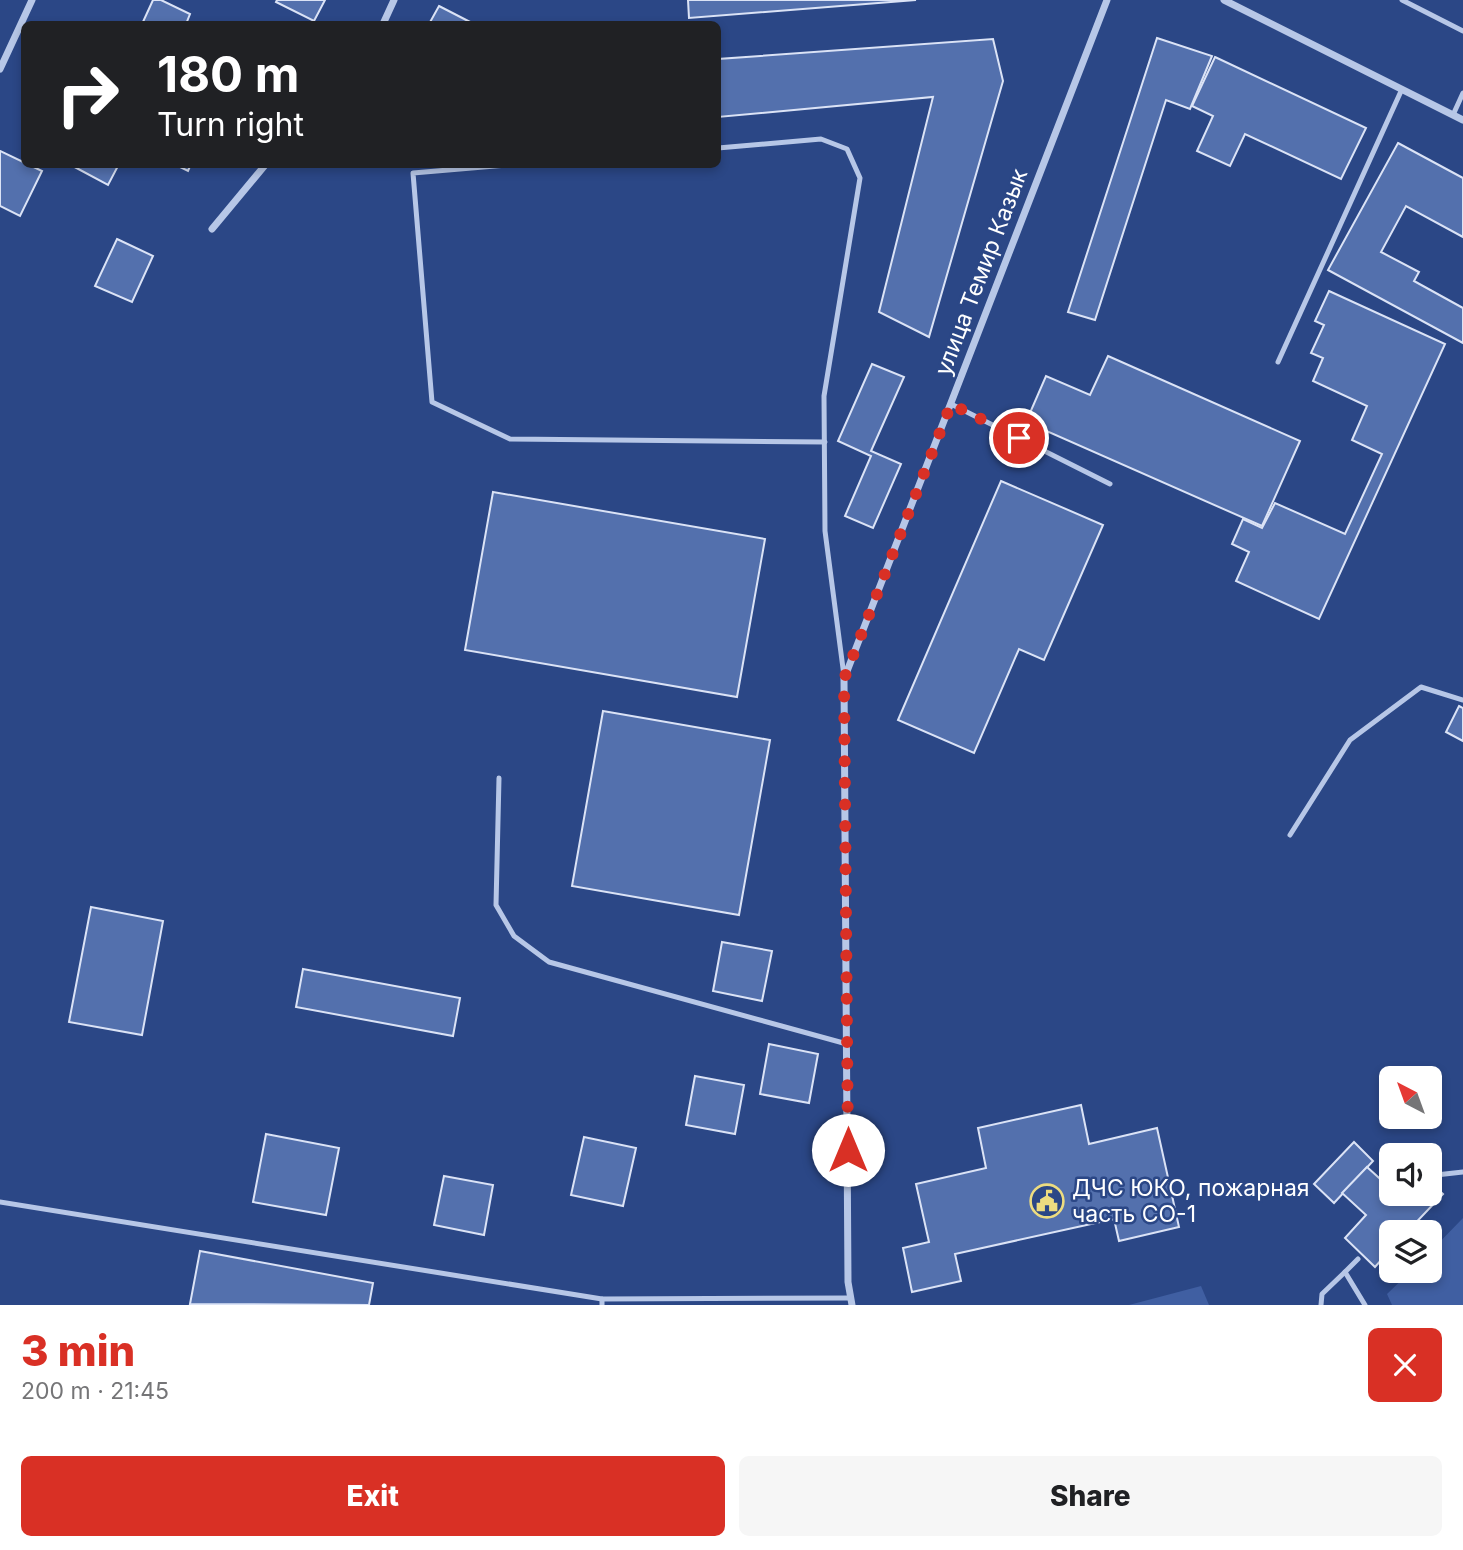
<!DOCTYPE html>
<html lang="en">
<head>
<meta charset="utf-8">
<style>
	:root { --surface:#fff; --page:#f6f6f6; --text:#202124; --muted:#757577; --accent:#d93025 }
	body { margin:0; font-family:Inter,sans-serif; background:var(--page); color:var(--text); height:100vh; display:flex; flex-direction:column; font-size:26px; white-space:nowrap }
	* { box-sizing:border-box; margin:0 }
	p { font-size:23px; color:var(--muted) }
	.icon { flex:none; width:38px; height:38px; fill:none; stroke:currentColor; stroke-width:2; stroke-linecap:round; stroke-linejoin:round }
	.map { position:relative; height:1305px; overflow:hidden }
	.sheet { display:flex; flex-direction:column; background:var(--surface); flex:1 }
	.sheet>* { flex:none }
	.top-card { position:absolute; left:21px; top:21px; width:700px; height:147px; border-radius:10px; box-shadow:0 4px 10px #0003; background:#202124; color:#fff; overflow:hidden }
	.needle { width:46px; rotate:319deg }
	.buttons { position:absolute; left:1379px; top:1066px; display:grid; gap:14px }
	.buttons a { display:grid; place-items:center; width:63px; height:63px; border-radius:10px; background:var(--surface); box-shadow:0 4px 10px #0003; font-size:35px }
	.pin { position:absolute; display:grid; place-items:center; width:60px; height:60px; color:#fff; margin:-30px; border:4px solid #fff; border-radius:50%; box-shadow:0 2px 7px #0007 }
	.me { position:absolute; width:77px; margin:-38px; rotate:0deg; stroke-linejoin:round; filter:drop-shadow(0 0 5px #0008) }
	.turn { display:flex; align-items:center; gap:24px; height:147px; padding:0 21px; font-size:32px }
	.turn .icon { width:91px; height:91px; stroke-width:2.5 }
	.turn b { display:block; font-size:49px; line-height:60px }
	.round { display:grid; place-items:center; flex:none; width:74px; height:74px; border-radius:10px; background:var(--page) }
	.headline { display:flex; align-items:center; justify-content:space-between; height:119px; padding:0 21px }
	h1 { font-size:42px; font-weight:800; line-height:52px; color:var(--accent) }
	.primary-button { display:flex; gap:14px; margin-top:auto; padding:14px 21px }
	.primary-button a { flex:1; height:80px; border-radius:10px; background:var(--accent); color:#fff; font-size:28px; font-weight:800; line-height:80px; text-align:center }
	.primary-button a+a { background:var(--page); color:var(--text) }
	.map>svg:first-child { display:block }
</style>
</head>
<body>
<div class="map">
<svg width="1463" height="1305" viewBox="0 0 1463 1305">
	<rect width="100%" height="100%" fill="#2b4786"/>
	<g fill="#405fa2">
		<polygon points="1463,1218 1463,1305 1392,1305 1387,1294 1411,1271 1430,1270 1430,1252"/>
		<polygon points="1201,1286 1209,1305 1129,1305"/>
	</g>
	<g fill="#5370ad" stroke="#dbe3f6" stroke-width="2">
		<polygon points="153,0 161,0 190,14 186,24 142,24"/>
		<polygon points="277,0 325,0 314,21 276,2"/>
		<polygon points="688,0 916,0 689,18"/>
		<polygon points="439,6 474,24 429,24"/>
		<polygon points="1157,38 1212,56 1190,109 1166,100 1095,320 1068,312"/>
		<polygon points="993,39 1003,81 929,337 879,312 933,97 718,117 718,59"/>
		<polygon points="1215,57 1366,128 1341,179 1245,134 1230,166 1197,151 1213,116 1192,106"/>
		<polygon points="1398,143 1463,178 1463,237 1406,206 1381,252 1419,272 1414,281 1463,308 1463,343 1328,270"/>
		<polygon points="0,151 42,171 20,216 0,206"/>
		<polygon points="69,164 119,164 108,185"/>
		<polygon points="174,164 191,164 188,171"/>
		<polygon points="117,239 153,256 132,302 95,286"/>
		<polygon points="1329,291 1445,344 1319,619 1236,581 1249,552 1232,544 1243,519 1262,528 1275,503 1345,534 1382,454 1352,440 1367,406 1313,381 1323,358 1311,353 1324,325 1315,321"/>
		<polygon points="1108,356 1300,441 1262,526 1026,422 1046,376 1090,395"/>
		<polygon points="872,364 904,377 871,451 901,464 873,528 845,516 871,456 838,441"/>
		<polygon points="1001,481 1103,525 1044,660 1019,649 974,753 898,720"/>
		<polygon points="493,492 765,539 737,697 465,650"/>
		<polygon points="1459,706 1463,708 1463,741 1446,732"/>
		<polygon points="603,711 770,740 739,915 572,886"/>
		<polygon points="91,907 163,921 142,1035 69,1022"/>
		<polygon points="722,942 772,951 762,1001 713,991"/>
		<polygon points="303,969 460,998 453,1036 296,1007"/>
		<polygon points="769,1044 818,1054 809,1103 760,1094"/>
		<polygon points="695,1076 744,1085 735,1134 686,1125"/>
		<polygon points="1081,1105 1089,1144 1157,1128 1179,1227 1119,1241 1114,1219 955,1254 961,1281 912,1292 903,1248 929,1242 916,1184 986,1168 978,1128"/>
		<polygon points="266,1134 339,1148 326,1215 253,1202"/>
		<polygon points="584,1137 636,1148 623,1206 571,1195"/>
		<polygon points="1354,1142 1373,1161 1334,1203 1314,1184"/>
		<polygon points="1367,1167 1388,1186 1391,1183 1391,1194 1430,1194 1430,1182 1443,1194 1407,1232 1391,1232 1391,1249 1375,1267 1345,1238 1366,1215 1342,1193"/>
		<polygon points="444,1176 493,1185 484,1235 434,1225"/>
		<polygon points="200,1251 373,1283 369,1305 190,1304"/>
	</g>
	<g fill="none" stroke-linecap="round" stroke-linejoin="round">
		<g stroke="#b7c7e7" stroke-width="5">
			<polyline points="1402,0 1463,31"/>
			<polyline points="1453,115 1463,93"/>
			<polyline points="718,148 821,139 847,149 860,178 824,396 825,531 844,676"/>
			<polyline points="520,164 413,173 432,402 510,439 825,442"/>
			<polyline points="1278,362 1402,89"/>
			<polyline points="951,404 1110,484"/>
			<polyline points="499,778 496,905 514,936 549,962 847,1044"/>
			<polyline points="1290,835 1350,740 1421,687 1463,700"/>
			<polyline points="1436,1175 1463,1172"/>
			<polyline points="0,1202 602,1299"/>
			<polyline points="1358,1259 1345,1272 1365,1305"/>
			<polyline points="602,1305 602,1299 851,1298"/>
			<polyline points="1321,1305 1322,1294 1345,1272"/>
		</g>
		<g stroke="#b7c7e7" stroke-width="7">
			<polyline points="1224,0 1463,120"/>
			<polyline points="383,24 394,0"/>
			<polyline points="0,69 32,0"/>
			<polyline points="212,229 266,164"/>
			<polyline points="852,1305 848,1282 844,679 1107,0"/>
		</g>
	</g>
	<g fill="none" stroke-linecap="round" stroke-linejoin="round">
		<polyline stroke="#d93025" stroke-width="12" stroke-dasharray="0 21.6" points="848,1150 844,679 951,404 1019,438"/>
	</g>
	<defs>
		<symbol id="civic-ring" viewBox="-11 -11 22 22"><circle r="9.5" fill="#2b4786" stroke="#eddc80" stroke-width="1.5"/><path d="M-.6-6.5H3V-4.5H.6V-3L4-1V1h2V6H-6V1h2V-1L-.6-3ZM-1.2 2.5V6h2.4V2.5Z" fill="#eddc80"/></symbol>
	</defs>
	<g fill-rule="evenodd">
		<use href="#civic-ring" x="1028" y="1182" width="38" height="38"/>
	</g>
	<g text-anchor="middle" stroke-width="5" stroke-linejoin="round" paint-order="stroke">
		<g font-size="23" fill="#fff" stroke="#2b4786">
			<text transform="translate(981 272) rotate(-69)" y="8">улица Темир Казык</text>
		</g>
		<g font-size="23" fill="#fff" stroke="#2b4786" text-anchor="start">
			<text x="1072" y="1196">ДЧС ЮКО, пожарная<tspan x="1072" dy="26">часть СО-1</tspan></text>
		</g>
	</g>
</svg>
<div class="buttons">
<a><svg class="needle" viewBox="-14 -14 28 28"><path d="M0-13l5 13h-10z" fill="#e53935"/><path d="M0 13l5-13h-10z" fill="#757577"/></svg></a>
<a><svg class="icon" aria-label="sound" viewBox="0 0 24 24"><path d="M4 9h4l5-4v14l-5-4H4zM17 9q2 3 0 6"/></svg></a>
<a><svg class="icon" aria-label="layers" viewBox="0 0 24 24"><path d="M12 4l9 5-9 5-9-5zM3 14l9 5 9-5"/></svg></a>
</div>
<div class="pin" style="left:1019px;top:438px;background:#d93025"><svg class="icon" aria-label="arrive" viewBox="0 0 24 24"><path d="M6 21V4h12l-3 4 3 4H6"/></svg></div>
<svg class="me" style="left:848px;top:1150px" viewBox="-20 -20 40 40"><circle r="19" fill="#fff"/><path d="M0-13L10 11 0 6-10 11z" fill="#d93025"/></svg>
<div class="top-card">
<div class="turn"><svg class="icon" aria-label="right" viewBox="0 0 24 24"><path d="M7 20v-9h11M14 6l5 5-5 5"/></svg><div><b>180 m</b>Turn right</div></div>
</div>
</div>
<section class="sheet">
<div class="headline"><div><h1>3 min</h1><p>200 m · 21:45</p></div><a class="round" style="background:#d93025;color:#fff"><svg class="icon" aria-label="close" viewBox="0 0 24 24"><path d="M6 6l12 12M18 6L6 18"/></svg></a></div>
<div class="primary-button"><a>Exit</a><a>Share</a></div>
</section>
</body>
</html>
